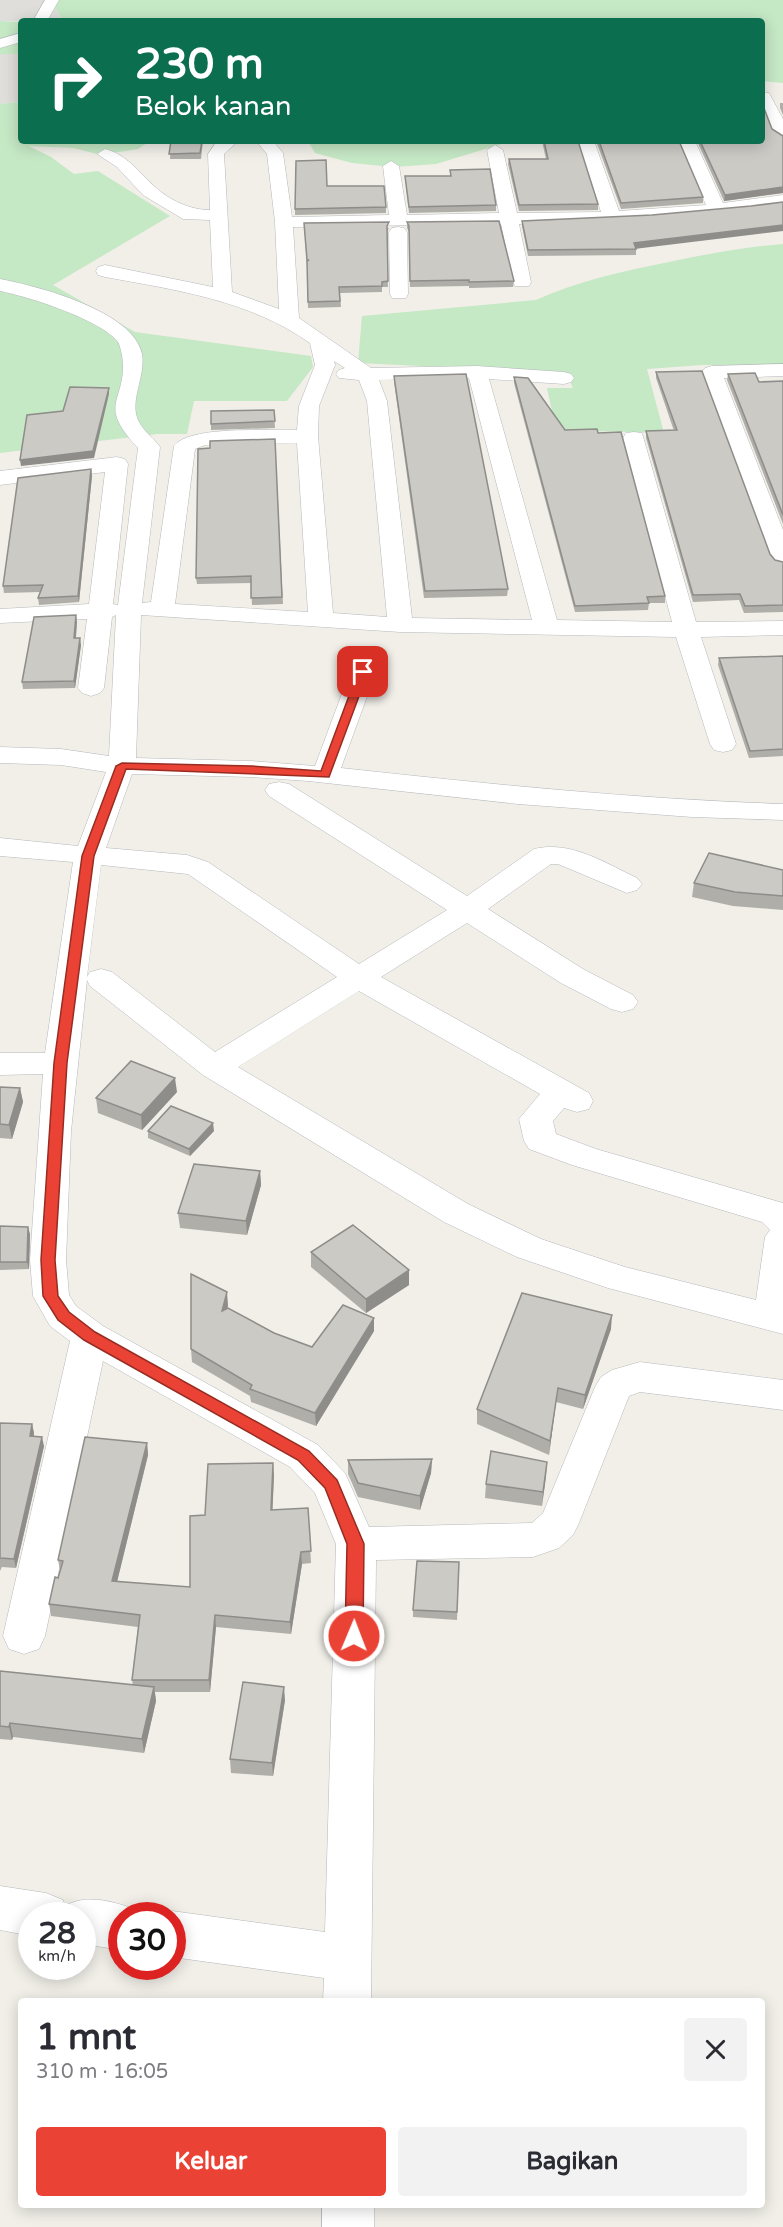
<!DOCTYPE html>
<html lang="id">
<head>
<meta charset="utf-8">
<style>
	:root { --surface:#fff; --page:#f2f2f3; --text:#2b2b33; --muted:#7c7c81; --accent:#ea4335 }
	body { margin:0; font-family:"Varela Round",sans-serif; background:var(--page); color:var(--text); height:100vh; display:flex; flex-direction:column; font-size:22px; white-space:nowrap }
	* { box-sizing:border-box; margin:0 }
	p { font-size:20px; color:var(--muted) }
	.icon { flex:none; width:33px; height:33px; fill:none; stroke:currentColor; stroke-width:2; stroke-linecap:round; stroke-linejoin:round }
	.map { position:relative; flex:1; overflow:hidden }
	.drawer { position:absolute; left:18px; top:1998px; width:747px; height:210px; display:flex; flex-direction:column; background:var(--surface); border-radius:6px; box-shadow:0 3px 15px #0003 }
	.drawer>* { flex:none }
	.banner { position:absolute; left:18px; top:18px; width:747px; height:126px; border-radius:6px; box-shadow:0 3px 15px #0003; background:#0b6e4f; color:#fff; overflow:hidden }
	.speed { position:absolute; left:18px; top:1902px; display:flex; gap:12px; font-size:30px; font-weight:700; text-align:center }
	.speed>* { display:grid; place-content:center; width:78px; height:78px; border-radius:50%; background:var(--surface); box-shadow:0 3px 15px #0003; line-height:1 }
	.speed small { font-size:15px; font-weight:400 }
	.speed .limit { border:9px solid #d22; background:#fff; color:#111 }
	.pin { position:absolute; display:grid; place-items:center; width:51px; height:51px; color:#fff; margin:-26px; border-radius:12px; box-shadow:0 3px 9px #0006 }
	.me { position:absolute; width:66px; margin:-33px; rotate:1deg; stroke-linejoin:round; filter:drop-shadow(0 0 4px #0008) }
	.turn { display:flex; align-items:center; gap:21px; height:126px; padding:0 18px; font-size:27px }
	.turn .icon { width:78px; height:78px; stroke-width:2.5 }
	.turn b { display:block; font-size:42px; line-height:51px }
	.round { display:grid; place-items:center; flex:none; width:63px; height:63px; border-radius:6px; background:var(--page) }
	.summary { display:flex; align-items:center; justify-content:space-between; height:102px; padding:0 18px }
	h1 { font-size:36px; font-weight:700; line-height:45px }
	.cta { display:flex; gap:12px; margin-top:auto; padding:12px 18px }
	.cta a { flex:1; height:69px; border-radius:6px; background:var(--accent); color:#fff; font-size:24px; font-weight:700; line-height:69px; text-align:center }
	.cta a+a { background:var(--page); color:var(--text) }
	.map>svg:first-child { display:block }
</style>
</head>
<body>
<div class="map">
<svg width="783" height="2227" viewBox="0 0 783 2227">
	<rect width="100%" height="100%" fill="#f1efe8"/>
	<g fill="#e0deda">
		<polygon points="0,0 51,0 63,21 0,21"/>
		<polygon points="0,54 21,54 21,102 0,104"/>
	</g>
	<g fill="#c5e8c5">
		<polygon points="51,0 783,0 783,83 762,81 762,21 63,21"/>
		<polygon points="0,21 21,22 21,54 0,54"/>
		<polygon points="21,102 21,141 150,141 138,149 101,155 73,148 29,146 51,157 74,174 98,171 170,216 53,285 135,332 311,356 313,367 287,401 194,401 187,434 157,434 0,453 0,104"/>
		<polygon points="308,141 512,141 436,164 394,167 352,163 315,153"/>
		<path d="M 783,244 L 783,365 L 702,365 L 647,369 L 664,433 L 556,430 L 547,388 L 573,388 L 566,373 L 358,363 L 362,316 L 536,300 C 578,281 624,271 669,262 C 707,254 744,247 783,244 Z"/>
	</g>
	<g fill="none" stroke-linecap="round" stroke-linejoin="round">
		<defs>
			<g id="minor">
				<path d="M 762,92 L 769,93 L 783,119 L 783,140 C 767,136 762,106 762,92 Z"/>
				<path d="M 217,141 L 238,141 L 224,154 L 232,292 L 279,309 L 275,222 L 267,154 L 256,141 L 273,141 L 283,153 L 292,217 L 389,215 L 383,166 L 391,161 L 399,166 L 407,215 L 499,213 L 487,150 L 495,145 L 503,150 L 517,213 L 601,212 L 578,141 L 594,141 L 619,211 L 706,205 L 679,141 L 695,141 L 723,203 L 783,195 L 783,205 C 695,217 608,222 519,224 L 531,282 L 529,286 L 515,286 L 513,282 L 501,224 L 293,227 L 299,318 L 371,368 L 477,366 L 564,372 L 571,374 L 574,378 L 571,382 L 564,384 L 489,379 L 557,620 L 672,622 L 623,438 L 626,433 L 634,432 L 642,433 L 696,622 L 783,621 L 783,635 L 701,637 L 736,744 L 732,750 L 723,752 L 714,750 L 710,744 L 676,637 L 400,632 L 141,615 L 136,758 L 251,761 L 315,766 L 350,672 L 354,667 L 363,664 L 372,667 L 376,672 L 341,768 C 488,784 635,799 783,804 L 783,820 L 692,817 L 518,804 L 308,781 L 251,777 L 132,774 L 106,848 L 187,855 L 208,862 L 359,964 L 447,910 L 269,796 L 265,790 L 269,784 L 279,782 L 289,784 L 467,896 L 534,849 C 571,840 605,863 637,878 L 642,884 L 637,890 L 627,893 L 558,864 L 551,864 L 488,909 L 583,969 L 633,995 L 638,1002 L 633,1009 L 622,1012 L 611,1009 L 561,983 L 467,923 L 381,977 L 589,1093 L 593,1101 L 589,1109 L 577,1112 L 564,1108 L 553,1121 L 556,1134 L 596,1149 L 783,1203 L 783,1334 L 608,1288 L 517,1257 L 444,1222 L 203,1075 L 90,986 L 87,980 L 71,1131 L 66,1260 L 69,1295 L 76,1306 L 103,1326 L 318,1445 L 345,1473 L 369,1527 L 532,1523 L 543,1513 L 595,1387 L 601,1377 L 612,1370 L 640,1362 L 783,1380 L 783,1410 L 640,1392 L 629,1396 L 579,1523 L 573,1535 L 559,1548 L 533,1557 L 376,1560 L 371,2001 L 323,2001 L 324,1978 L 172,1957 L 172,1916 L 161,1916 L 172,1911 L 325,1932 L 336,1544 L 315,1493 L 290,1467 L 103,1361 L 45,1636 L 39,1649 L 24,1654 L 9,1649 L 3,1636 L 70,1341 L 50,1326 L 33,1296 L 30,1260 L 43,1074 L 0,1075 L 0,1053 L 45,1053 L 73,862 L 0,856 L 0,838 L 78,846 L 106,772 L 61,765 L 0,763 L 0,747 L 61,749 L 109,756 L 116,615 L 112,617 L 104,688 L 100,693 L 91,696 L 82,693 L 78,688 L 87,619 L 0,623 L 0,609 L 89,604 L 105,472 L 0,485 L 0,471 L 117,457 L 125,459 L 128,464 L 113,604 L 118,605 L 138,448 C 94,401 129,402 122,355 C 121,351 120,345 118,342 C 102,320 27,296 0,291 L 0,279 C 37,286 134,311 142,354 C 146,377 128,402 139,422 C 144,432 154,438 160,447 L 142,603 L 151,602 L 174,446 C 189,425 271,431 297,430 L 299,406 L 315,365 L 310,343 C 249,300 176,290 105,277 L 98,275 L 96,271 L 98,267 L 105,265 L 213,287 L 210,220 L 183,219 L 143,195 L 117,167 L 97,154 L 105,149 C 128,155 137,171 154,186 C 169,200 190,210 210,210 L 208,154 ZM 334,361 L 345,368 L 339,370 L 336,374 L 339,378 L 359,380 L 367,401 L 387,617 L 333,613 L 318,436 L 319,406 L 335,365 ZM 469,378 L 532,620 L 412,618 L 387,401 L 379,380 ZM 297,443 L 308,612 L 175,604 L 195,449 L 205,445 ZM 101,865 L 188,874 L 337,977 L 215,1052 L 112,972 L 101,969 L 90,972 L 87,977 ZM 359,991 L 540,1094 L 519,1119 L 524,1141 L 529,1149 L 572,1165 L 762,1222 L 770,1230 L 765,1237 L 756,1300 L 625,1267 L 541,1239 L 468,1204 L 238,1067 Z"/>
				<polygon points="398,227 404,228 407,232 408,294 406,298 392,298 390,294 389,232 392,228"/>
				<polygon points="783,364 783,376 724,378 783,530 783,567 775,565 771,560 702,372 705,368 712,366"/>
				<path d="M 0,1886 L 46,1893 L 63,1900 L 65,1906 C 87,1893 116,1902 139,1911 L 141,1916 L 122,1916 L 122,1950 L 82,1944 L 82,1916 L 32,1916 L 32,1936 L 0,1930 Z"/>
				<rect x="322" y="2205" width="52" height="22"/>
			</g>
			<g id="secondary">
				<polygon points="45,0 59,0 47,21 33,21"/>
				<polygon points="21,33 21,42 0,48 0,39"/>
			</g>
		</defs>
		<use href="#minor" stroke="#b5b8bc" stroke-width="1"/>
		<use href="#secondary" stroke="#b6babf" stroke-width="1"/>
		<use href="#minor" fill="#fff" fill-rule="evenodd"/>
		<use href="#secondary" fill="#fff" fill-rule="evenodd"/>
	</g>
	<g fill="#afaea9">
		<polygon points="780,103 783,103 783,115 780,108"/>
		<polygon points="772,129 783,136 783,193 724,201 697,141 762,141"/>
		<polygon points="171,141 203,141 201,159 170,159"/>
		<polygon points="542,141 578,141 598,204 598,210 519,211 508,164 509,159 546,159"/>
		<polygon points="596,141 679,141 703,197 703,203 621,209"/>
		<polygon points="450,170 496,205 496,211 409,213 405,176 450,176"/>
		<polygon points="327,186 386,207 386,213 295,215 295,209"/>
		<polygon points="751,206 636,249 636,255 528,256 522,226 522,221 652,215"/>
		<polygon points="407,222 514,281 513,287 469,288 469,286 410,287 409,232 407,228"/>
		<polygon points="304,223 389,228 387,232 388,287 382,287 382,292 340,293 341,307 308,308 307,266"/>
		<polygon points="656,372 770,554 775,560 783,562 783,612 744,613 739,600 693,602 646,438 646,431 674,431 656,378"/>
		<polygon points="728,374 759,382 783,381 783,524 727,380"/>
		<polygon points="394,376 508,589 507,596 424,598 394,382"/>
		<polygon points="514,377 665,596 665,603 649,603 648,610 575,612 514,383"/>
		<polygon points="274,410 275,428 211,430 211,424"/>
		<polygon points="275,439 283,604 252,605 251,583 197,584 196,578 210,448"/>
		<polygon points="91,469 92,476 79,602 39,605 38,598 40,592 4,593 3,586"/>
		<polygon points="77,622 76,638 81,645 75,688 23,689 22,682"/>
		<polygon points="783,656 783,756 749,758 718,665 719,658"/>
		<polygon points="783,870 783,910 733,906 692,897 694,883"/>
		<polygon points="0,1087 20,1088 23,1102 12,1139 0,1138"/>
		<polygon points="177,1092 142,1130 98,1113 96,1098"/>
		<polygon points="148,1131 214,1131 190,1156 148,1138"/>
		<polygon points="260,1171 261,1185 247,1235 180,1228 178,1213"/>
		<polygon points="0,1226 30,1234 29,1269 0,1270"/>
		<polygon points="311,1252 409,1285 366,1313 311,1267"/>
		<polygon points="228,1305 228,1308 274,1333 312,1347 374,1331 316,1426 251,1402 250,1396 192,1362 191,1349"/>
		<polygon points="611,1329 583,1409 556,1402 549,1455 477,1424 477,1409"/>
		<polygon points="0,1423 32,1424 34,1433 34,1436 44,1446 16,1568 2,1567 0,1571"/>
		<polygon points="147,1443 148,1455 117,1582 190,1587 205,1515 274,1475 272,1510 308,1508 311,1563 302,1564 291,1634 216,1627 210,1692 155,1692 156,1701 144,1753 13,1737 12,1740 0,1739 0,1671 133,1685 132,1680 138,1627 51,1616 49,1604 60,1570 58,1560"/>
		<polygon points="432,1459 431,1473 420,1510 358,1497 348,1474 348,1460"/>
		<polygon points="547,1462 542,1506 485,1498 486,1484"/>
		<polygon points="459,1562 457,1620 413,1617 413,1610"/>
		<polygon points="285,1700 273,1776 231,1773 230,1759"/>
	</g>
	<g fill="#8f8d8a">
		<polygon points="783,187 783,193 724,201 725,195"/>
		<polygon points="783,225 783,231 634,249 634,243"/>
		<polygon points="109,388 109,394 94,458 21,466 20,460"/>
		<polygon points="91,469 92,476 79,602 78,596"/>
		<polygon points="76,615 77,622 75,645 74,638"/>
		<polygon points="80,638 81,645 75,688 74,681"/>
		<polygon points="175,1078 177,1092 142,1130 141,1115"/>
		<polygon points="20,1088 23,1102 12,1139 9,1125"/>
		<polygon points="213,1123 214,1131 190,1156 189,1149"/>
		<polygon points="260,1171 261,1185 247,1235 246,1221"/>
		<polygon points="28,1227 30,1234 29,1269 27,1262"/>
		<polygon points="409,1270 409,1285 366,1313 366,1299"/>
		<polygon points="227,1292 228,1305 223,1324 222,1311"/>
		<polygon points="612,1315 611,1329 583,1409 585,1395"/>
		<polygon points="374,1318 374,1331 316,1426 315,1413"/>
		<polygon points="558,1388 556,1402 549,1455 550,1441"/>
		<polygon points="32,1424 34,1433 32,1445 30,1436"/>
		<polygon points="42,1437 44,1446 16,1568 14,1559"/>
		<polygon points="147,1443 148,1455 114,1594 112,1581"/>
		<polygon points="432,1459 431,1473 420,1510 420,1496"/>
		<polygon points="547,1462 546,1477 542,1506 543,1492"/>
		<polygon points="273,1463 274,1475 272,1523 271,1510"/>
		<polygon points="301,1552 302,1564 291,1634 290,1622"/>
		<polygon points="215,1615 216,1627 210,1692 209,1680"/>
		<polygon points="154,1687 156,1701 144,1753 142,1739"/>
		<polygon points="284,1687 285,1700 273,1776 272,1763"/>
		<polygon points="10,1723 13,1737 12,1740 9,1727"/>
	</g>
	<g fill="#cccac5" stroke="#8f8d8a" stroke-width="1.5">
		<polygon points="762,103 772,129 783,136 783,187 725,195 700,141 762,141"/>
		<polygon points="171,141 202,141 200,153 169,154"/>
		<polygon points="544,141 578,141 598,204 519,205 509,159 548,159"/>
		<polygon points="599,141 679,141 703,197 621,203"/>
		<polygon points="326,160 327,186 384,186 386,207 295,209 296,161"/>
		<polygon points="490,169 496,205 409,207 405,176 451,176 450,170"/>
		<polygon points="783,202 783,225 634,243 636,249 528,250 522,221 652,215 751,206"/>
		<polygon points="499,221 514,281 469,282 469,280 410,281 409,226 407,222"/>
		<polygon points="389,222 387,226 388,281 382,282 382,286 339,287 340,301 308,302 307,261 309,260 307,260 304,223"/>
		<polygon points="702,371 770,554 775,560 783,562 783,605 745,606 740,594 693,595 646,431 677,430 656,372"/>
		<polygon points="755,373 759,382 783,381 783,515 728,374"/>
		<polygon points="466,374 508,589 425,591 394,376"/>
		<polygon points="514,377 528,378 565,430 597,429 598,433 621,432 665,596 647,597 649,603 575,606"/>
		<polygon points="70,387 109,388 93,451 20,460 27,415 63,411"/>
		<polygon points="274,410 275,421 211,424 211,411"/>
		<polygon points="275,439 282,597 251,598 251,576 196,578 198,449 210,448 210,441"/>
		<polygon points="91,469 78,596 38,598 43,585 3,586 18,478"/>
		<polygon points="76,615 74,638 80,638 74,681 22,682 34,617"/>
		<polygon points="783,656 783,749 750,751 719,658"/>
		<polygon points="709,853 783,870 783,896 735,892 694,883"/>
		<polygon points="131,1061 175,1078 141,1115 96,1098"/>
		<polygon points="0,1087 20,1088 9,1125 0,1124"/>
		<polygon points="171,1106 213,1123 189,1149 148,1131"/>
		<polygon points="194,1164 260,1171 246,1221 178,1213"/>
		<polygon points="353,1225 409,1270 366,1299 311,1252"/>
		<polygon points="0,1226 28,1227 27,1262 0,1262"/>
		<polygon points="191,1274 227,1292 222,1311 228,1308 274,1333 312,1347 343,1305 374,1318 315,1413 250,1389 252,1385 191,1349"/>
		<polygon points="522,1293 612,1315 585,1395 558,1388 550,1441 477,1409"/>
		<polygon points="0,1423 32,1424 30,1436 42,1437 14,1559 0,1558"/>
		<polygon points="85,1437 147,1443 112,1581 190,1587 190,1516 205,1515 208,1464 273,1463 271,1510 308,1508 311,1551 301,1552 290,1622 215,1615 209,1680 132,1680 140,1615 49,1604 55,1577 58,1578 63,1561 58,1560"/>
		<polygon points="491,1451 547,1462 543,1492 486,1484"/>
		<polygon points="432,1459 420,1496 358,1483 348,1460"/>
		<polygon points="417,1561 459,1562 457,1612 413,1610"/>
		<polygon points="0,1671 154,1687 142,1739 10,1723 9,1727 0,1726"/>
		<polygon points="243,1682 284,1687 272,1763 230,1759"/>
	</g>
	<polygon fill="#ea4335" stroke="#982c22" stroke-width="1.5" points="359,669 368,672 329,777 126,769 94,856 67,1063 55,1260 58,1296 69,1312 95,1332 309,1451 337,1480 364,1544 363,1636 360,1641 354,1643 348,1641 345,1636 347,1544 325,1488 298,1460 84,1340 58,1320 43,1296 41,1260 54,1063 82,856 116,766 122,763 251,766 321,771"/>
</svg>
<div class="speed"><div>28<small>km/h</small></div><div class="limit">30</div></div>
<div class="pin" style="left:363px;top:672px;background:#d93025"><svg class="icon" aria-label="arrive" viewBox="0 0 24 24"><path d="M6 21V4h12l-3 4 3 4H6"/></svg></div>
<svg class="me" style="left:354px;top:1636px" viewBox="-20 -20 40 40"><circle r="17" fill="#ea4335" stroke="#fff" stroke-width="3"/><path d="M0-11L8 9 0 5-8 9z" fill="#fff"/></svg>
<div class="banner">
<div class="turn"><svg class="icon" aria-label="right" viewBox="0 0 24 24"><path d="M7 20v-9h11M14 6l5 5-5 5"/></svg><div><b>230 m</b>Belok kanan</div></div>
</div>
<section class="drawer">
<div class="summary"><div><h1>1 mnt</h1><p>310 m · 16:05</p></div><a class="round"><svg class="icon" aria-label="close" viewBox="0 0 24 24"><path d="M6 6l12 12M18 6L6 18"/></svg></a></div>
<div class="cta"><a>Keluar</a><a>Bagikan</a></div>
</section>
</div>
</body>
</html>
